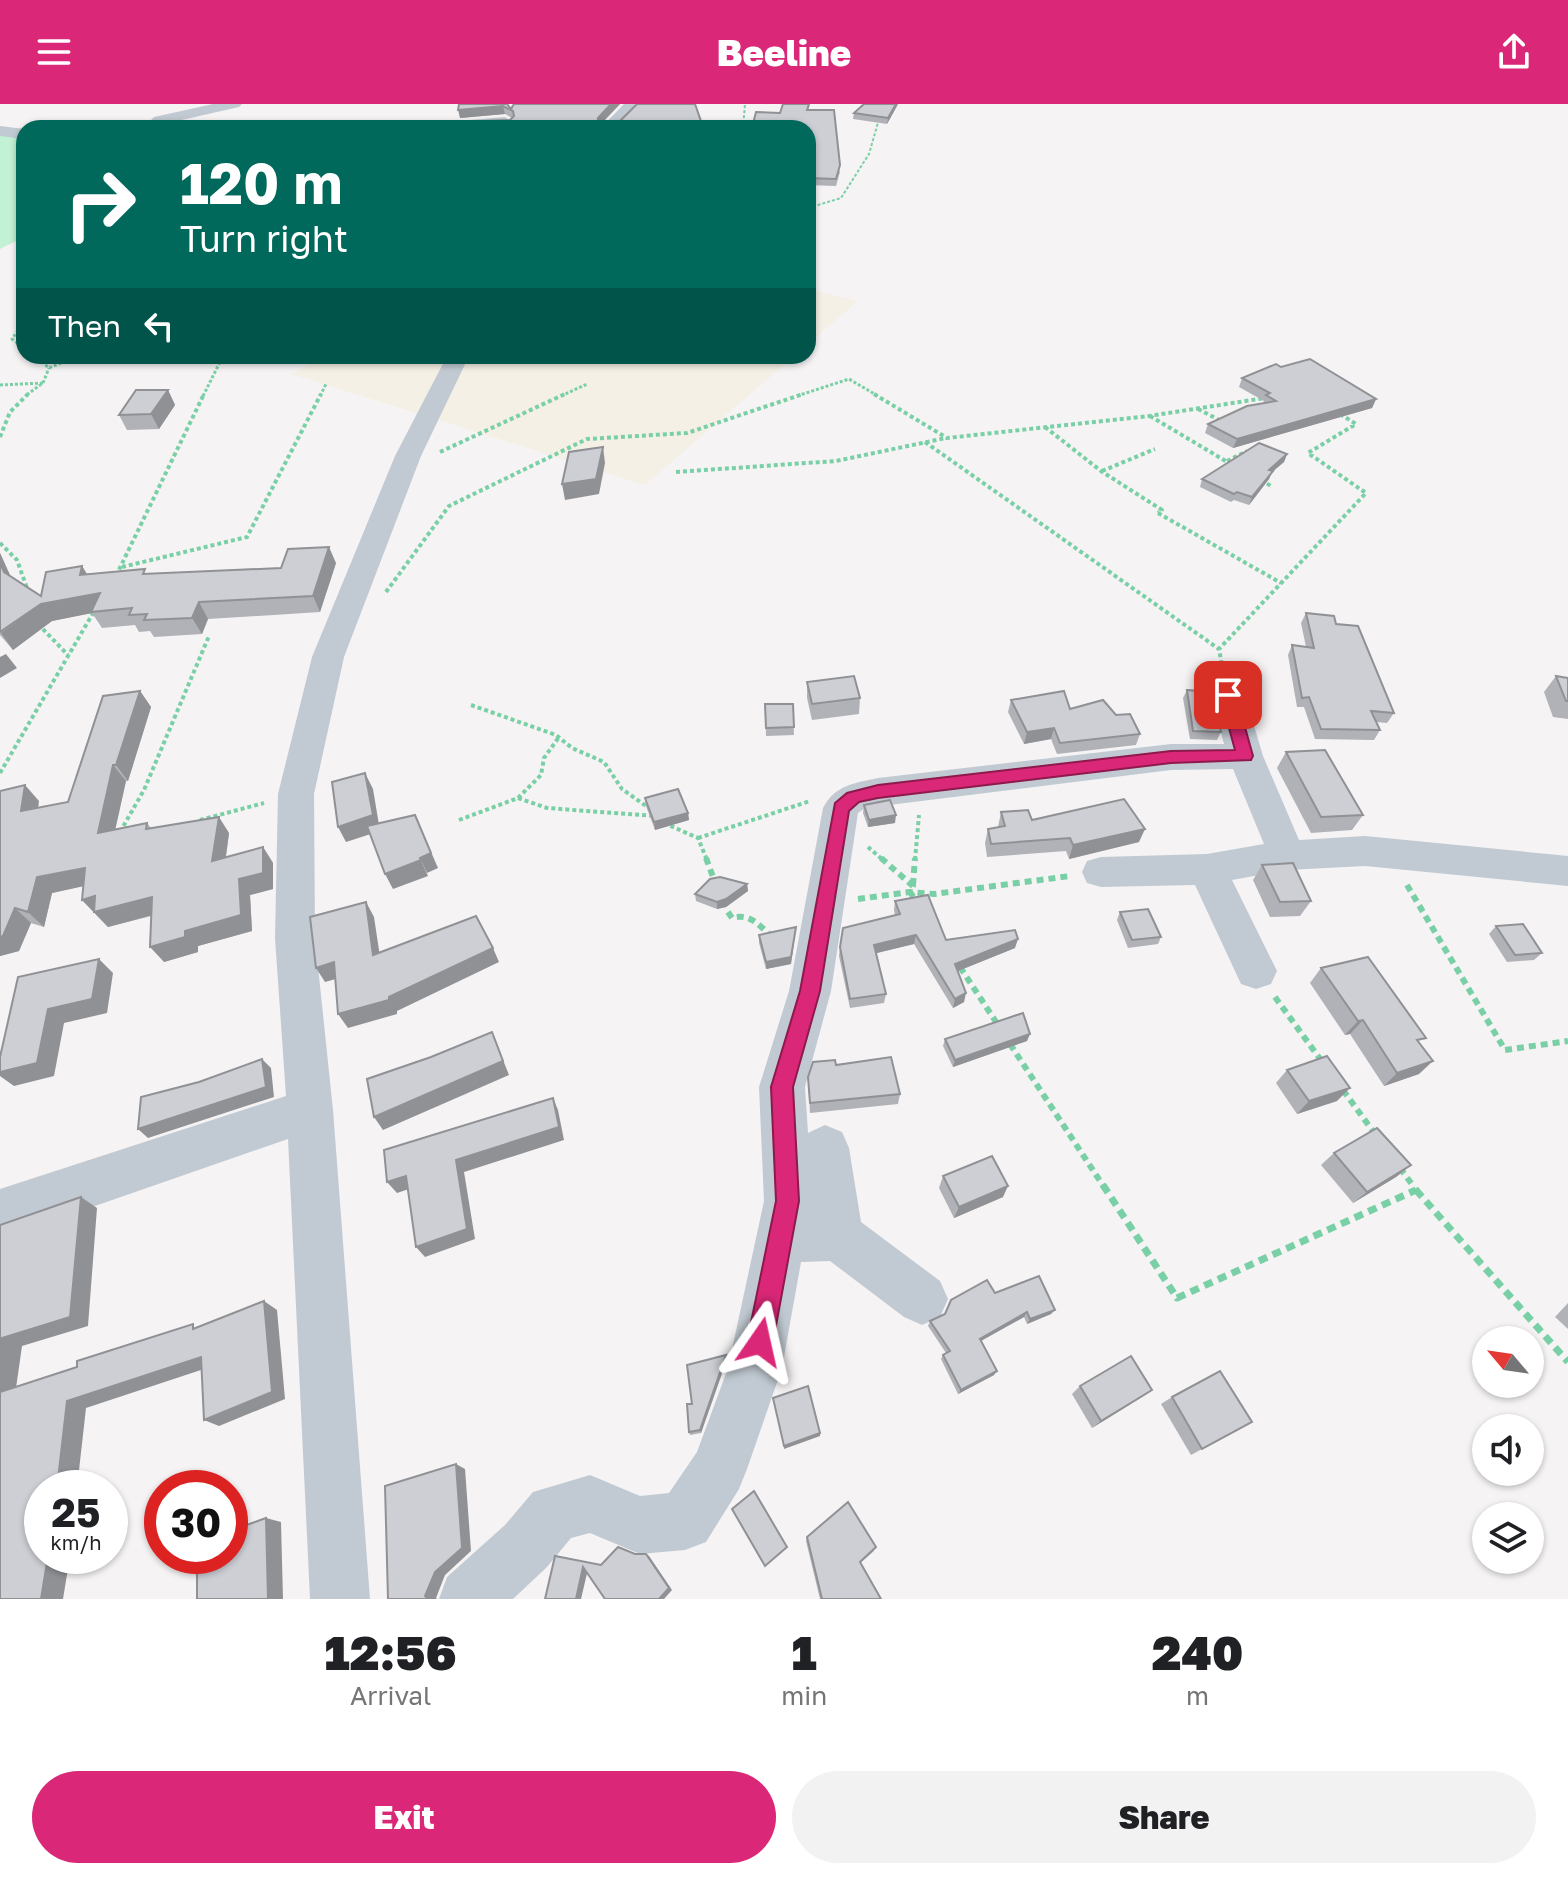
<!DOCTYPE html>
<html lang="en">
<head>
<meta charset="utf-8">
<style>
	:root { --surface:#fff; --page:#f2f2f2; --text:#202124; --muted:#757577; --accent:#db2777 }
	body { margin:0; font-family:"Golos Text",sans-serif; background:var(--page); color:var(--text); height:100vh; display:flex; flex-direction:column; font-size:30px; white-space:nowrap }
	* { box-sizing:border-box; margin:0 }
	p { font-size:26px; color:var(--muted) }
	.icon { flex:none; width:44px; height:44px; fill:none; stroke:currentColor; stroke-width:2; stroke-linecap:round; stroke-linejoin:round }
	.map { position:relative; height:1495px; overflow:hidden }
	.sheet { display:flex; flex-direction:column; background:var(--surface); flex:1 }
	.sheet>* { flex:none }
	.banner { position:absolute; left:16px; top:16px; width:800px; height:244px; border-radius:24px; box-shadow:0 2px 6px #0004; background:#00695c; color:#fff; overflow:hidden }
	.needle { width:52px; rotate:299deg }
	.controls { position:absolute; left:1472px; top:1222px; display:grid; gap:16px }
	.controls a { display:grid; place-items:center; width:72px; height:72px; border-radius:50%; background:var(--surface); box-shadow:0 2px 6px #0004; font-size:40px }
	.speed { position:absolute; left:24px; top:1366px; display:flex; gap:16px; font-size:40px; font-weight:700; text-align:center }
	.speed>* { display:grid; place-content:center; width:104px; height:104px; border-radius:50%; background:var(--surface); box-shadow:0 2px 6px #0004; line-height:1 }
	.speed small { font-size:20px; font-weight:400 }
	.speed .limit { border:12px solid #d22; background:#fff; color:#111 }
	.pin { position:absolute; display:grid; place-items:center; width:68px; height:68px; color:#fff; margin:-34px; border-radius:16px; box-shadow:0 4px 12px #0006 }
	.me { position:absolute; width:88px; margin:-44px; rotate:11deg; stroke-linejoin:round; filter:drop-shadow(0 0 6px #0008) }
	.turn { display:flex; align-items:center; gap:28px; height:168px; padding:0 32px; font-size:36px }
	.turn .icon { width:104px; height:104px; stroke-width:2.5 }
	.turn b { display:block; font-size:56px; line-height:68px }
	.then { display:flex; align-items:center; height:76px; padding:0 32px; background:#0003; gap:16px; font-size:30px }
	.eta { display:flex; justify-content:space-evenly; align-items:center; height:136px; text-align:center }
	.eta b { font-size:48px; font-weight:800; line-height:56px }
	.button { display:flex; gap:16px; margin-top:auto; padding:16px 32px }
	.button a { flex:1; height:92px; border-radius:48px; background:var(--accent); color:#fff; font-size:32px; font-weight:800; line-height:92px; text-align:center }
	.button a+a { background:var(--page); color:var(--text) }
	header { display:flex; justify-content:space-between; align-items:center; height:104px; padding:0 32px; background:var(--accent); color:#fff; font-size:36px; font-weight:800 }
	.map>svg:first-child { display:block }
</style>
</head>
<body>
<header><svg class="icon" aria-label="menu" viewBox="0 0 24 24"><path d="M4 6h16M4 12h16M4 18h16"/></svg>Beeline<svg class="icon" aria-label="share" viewBox="0 0 24 24"><path d="M12 15V3M7 8l5-5 5 5M5 13v7h14v-7"/></svg></header>
<div class="map">
<svg width="1568" height="1495" viewBox="0 0 1568 1495">
	<rect width="100%" height="100%" fill="#f5f3f3"/>
	<polygon fill="#c3f1d5" points="34,22 72,24 24,24 24,133 0,145 0,27"/>
	<g fill="#f5f0e5">
		<polygon points="808,185 858,197 808,240"/>
		<polygon points="324,252 794,252 645,381 292,270"/>
	</g>
	<g fill="none" stroke-linecap="round" stroke-linejoin="round">
		<g stroke="#7ad0a6" stroke-width="2" stroke-dasharray="3 2" stroke-linecap="butt">
			<polyline points="743,24 745,0"/>
			<polyline points="808,104 841,94 869,50 879,15"/>
		</g>
		<g stroke="#7ad0a6" stroke-width="3" stroke-dasharray="3 2" stroke-linecap="butt">
			<polyline points="24,218 12,235 24,244"/>
			<polygon points="35,252 75,253 49,264"/>
			<polyline points="43,279 49,264"/>
			<polyline points="0,281 43,279 25,292"/>
			<polyline points="203,292 223,252"/>
			<polyline points="320,292 326,280"/>
			<polyline points="561,292 587,280"/>
			<polyline points="797,292 849,275 878,292"/>
		</g>
		<g stroke="#7ad0a6" stroke-width="4" stroke-dasharray="4 3" stroke-linecap="butt">
			<polyline points="874,290 947,334 1149,312 1265,294"/>
			<polyline points="1198,305 1221,317"/>
			<polyline points="1150,312 1234,362"/>
			<polyline points="1045,323 1101,367 1162,406 1158,409"/>
			<polyline points="0,333 10,308 28,290"/>
			<polyline points="925,338 1219,545"/>
			<polyline points="440,348 565,290"/>
			<polyline points="1227,357 1247,347"/>
			<polyline points="1102,367 1155,345"/>
			<polyline points="676,368 836,357 946,334"/>
			<polyline points="1261,376 1271,382"/>
			<polyline points="1158,409 1281,479"/>
			<polyline points="0,439 17,456 28,487"/>
			<polyline points="122,463 247,433 321,290"/>
			<polyline points="116,472 204,290"/>
			<polyline points="386,488 449,402 587,335 687,329 803,290"/>
			<polyline points="38,520 68,551"/>
			<polyline points="1223,567 1219,545 1366,389 1308,349 1356,320 1340,310"/>
			<polyline points="471,601 556,631 572,644 604,658 622,685 649,704"/>
			<polyline points="0,669 96,504"/>
			<polyline points="518,694 547,704 655,712"/>
			<polyline points="200,716 264,699"/>
			<polyline points="459,716 518,694 541,671 544,654 559,633"/>
			<polyline points="664,719 698,734 707,756"/>
			<polyline points="120,728 144,686 209,532"/>
			<polyline points="698,734 810,697"/>
			<polyline points="868,743 883,756"/>
			<polyline points="915,756 919,711"/>
		</g>
		<g stroke="#7ad0a6" stroke-width="6" stroke-dasharray="7 5" stroke-linecap="butt">
			<polyline points="706,754 713,773"/>
			<polyline points="881,754 913,782 910,788 917,798"/>
			<polyline points="913,781 915,754"/>
			<polyline points="1407,781 1505,946 1568,937"/>
			<polyline points="858,795 910,788 934,790 1070,772"/>
			<path d="M 728,808 L 732,814 C 750,809 759,821 771,832"/>
			<polyline points="960,863 998,921"/>
			<polyline points="1275,893 1323,959"/>
			<polyline points="1010,940 1104,1083"/>
			<polyline points="1343,986 1375,1030"/>
			<polyline points="1400,1064 1414,1083"/>
		</g>
		<g stroke="#7ad0a6" stroke-width="7" stroke-dasharray="9 6" stroke-linecap="butt">
			<polyline points="1103,1081 1177,1194 1416,1086 1413,1081"/>
			<polyline points="1416,1086 1568,1258"/>
		</g>
		<g fill="#c1cad2" fill-rule="evenodd">
			<polygon points="213,0 242,0 239,3 164,20 165,24 149,24 148,19 154,13"/>
			<polygon points="624,0 641,0 618,24 601,24"/>
			<polygon points="505,13 513,18 511,21 425,24 433,19"/>
			<polygon points="0,22 24,25 24,35 0,32"/>
			<polygon points="447,252 469,252 421,352 344,553 314,690 315,834 333,1006 370,1495 310,1495 288,1035 0,1135 0,1085 286,992 275,834 278,690 312,553 395,352"/>
			<path d="M 1228,580 L 1240,583 L 1245,591 L 1263,652 L 1299,736 L 1365,732 L 1568,752 L 1568,782 L 1365,762 L 1287,766 L 1232,776 L 1277,867 L 1271,880 L 1256,885 L 1241,880 L 1195,781 L 1101,783 L 1087,779 L 1082,768 L 1087,757 L 1101,753 L 1207,750 L 1264,740 L 1233,665 L 1171,666 L 865,704 L 858,709 L 831,887 L 805,983 L 808,1029 L 825,1021 L 842,1028 L 849,1044 L 861,1118 L 940,1177 L 948,1195 L 940,1213 L 922,1221 L 904,1213 L 830,1157 L 801,1158 L 782,1264 L 747,1365 L 739,1385 L 706,1438 L 685,1446 L 640,1450 L 590,1429 L 571,1434 L 547,1463 L 513,1495 L 439,1495 L 447,1473 L 505,1421 L 533,1388 L 590,1371 L 640,1392 L 669,1389 L 697,1348 L 728,1264 L 764,1097 L 759,983 L 789,887 L 823,704 C 835,681 855,679 878,674 L 1171,640 L 1224,640 L 1211,591 L 1216,583 Z"/>
		</g>
	</g>
	<g fill="#b0b2b7">
		<polygon points="507,0 511,5 620,0 603,18 702,20 702,24 455,24 510,16 512,14 505,10 460,14"/>
		<polygon points="783,0 810,0 808,6 840,68 836,82 808,81 808,24"/>
		<polygon points="864,0 898,0 887,20 853,15 854,9"/>
		<polygon points="1281,263 1376,295 1372,304 1233,344 1205,329 1208,320 1263,299 1264,297 1239,283 1242,274"/>
		<polygon points="168,286 175,301 159,325 127,326 119,311"/>
		<polygon points="1287,350 1284,358 1272,368 1269,375 1249,401 1234,396 1231,398 1200,383 1202,375"/>
		<polygon points="0,449 10,472 41,492 82,462 87,471 147,470 281,464 336,459 320,508 208,515 202,530 154,533 150,527 139,528 135,521 102,524 92,509 52,517 13,546 0,531"/>
		<polygon points="1306,509 1336,520 1394,609 1387,619 1376,618 1380,626 1374,636 1315,635 1304,603 1297,603 1288,551 1292,541 1306,543 1301,519"/>
		<polygon points="1556,572 1568,574 1568,615 1553,613 1544,588"/>
		<polygon points="807,578 860,594 859,610 812,616 807,594"/>
		<polygon points="1187,586 1221,628 1217,636 1190,635 1183,594"/>
		<polygon points="140,587 151,603 128,677 126,677 115,725 147,719 151,724 229,729 226,753 263,743 273,759 273,785 250,791 252,827 198,842 198,848 164,858 151,812 108,823 82,796 83,782 52,789 44,823 31,819 19,847 0,852 39,697 38,704 68,698"/>
		<polygon points="1011,596 1116,611 1140,630 1136,641 1057,650 1051,635 1024,640 1008,608"/>
		<polygon points="765,600 793,600 794,631 766,632"/>
		<polygon points="1286,648 1363,711 1352,726 1311,729 1277,664"/>
		<polygon points="645,694 688,709 689,716 655,726 646,702"/>
		<polygon points="864,701 895,719 868,723 863,709"/>
		<polygon points="1001,708 1032,716 1139,738 1069,755 1066,747 987,753 985,739 988,725 998,723"/>
		<polygon points="1262,761 1311,797 1300,812 1270,813 1253,776"/>
		<polygon points="747,780 748,787 726,803 717,805 696,797 695,790"/>
		<polygon points="895,797 946,836 1015,844 958,867 964,898 953,904 914,840 876,849 886,890 884,899 850,904 839,852 840,843 895,811 894,806"/>
		<polygon points="1120,808 1161,833 1158,840 1128,844 1117,816"/>
		<polygon points="1496,822 1542,849 1534,856 1507,858 1489,830"/>
		<polygon points="796,823 791,860 766,865 759,839 759,831"/>
		<polygon points="1321,864 1420,940 1419,970 1384,982 1350,930 1345,931 1310,879"/>
		<polygon points="945,935 1027,937 953,963 943,942"/>
		<polygon points="836,961 900,990 898,1000 810,1009 808,973"/>
		<polygon points="1287,966 1337,997 1297,1010 1276,979"/>
		<polygon points="1334,1049 1411,1061 1396,1073 1353,1099 1321,1061"/>
		<polygon points="943,1072 1003,1093 954,1114 939,1084"/>
		<polygon points="995,1189 1051,1210 1027,1220 1024,1213 981,1237 994,1271 958,1290 941,1255 943,1251 946,1249 928,1222 930,1217 945,1210"/>
		<polygon points="1568,1199 1568,1225 1555,1213"/>
		<polygon points="726,1251 727,1255 701,1329 690,1331 689,1328 692,1300"/>
		<polygon points="1080,1282 1152,1286 1092,1324 1072,1290"/>
		<polygon points="1172,1293 1252,1318 1191,1351 1161,1300"/>
		<polygon points="807,1433 874,1447 860,1459 881,1495 820,1495 806,1437"/>
	</g>
	<g fill="#909195">
		<polygon points="611,0 620,0 599,22 598,14"/>
		<polygon points="896,0 898,0 887,20 888,14"/>
		<polygon points="503,2 505,10 460,14 458,6"/>
		<polygon points="168,286 175,301 159,325 151,310"/>
		<polygon points="1376,295 1372,304 1233,344 1237,335"/>
		<polygon points="603,343 605,359 599,390 565,396 562,380"/>
		<polygon points="1287,350 1284,358 1272,368 1269,375 1249,401 1252,393 1269,366"/>
		<polygon points="329,443 336,459 320,508 313,492"/>
		<polygon points="0,449 16,484 4,468 0,459"/>
		<polygon points="82,462 92,478 80,471"/>
		<polygon points="100,489 91,508 92,509 52,517 13,546 1,529 41,500"/>
		<polygon points="199,498 208,515 202,530 192,514"/>
		<polygon points="6,550 17,564 0,574 0,553"/>
		<polygon points="140,587 151,603 128,677 116,661"/>
		<polygon points="1054,624 1051,635 1024,640 1027,628"/>
		<polygon points="113,661 126,677 111,745 98,729"/>
		<polygon points="365,669 373,685 380,727 346,738 338,723"/>
		<polygon points="25,681 39,697 35,723 21,707"/>
		<polygon points="688,709 689,716 655,726 654,718"/>
		<polygon points="415,711 438,764 427,769 420,754"/>
		<polygon points="896,711 895,719 868,723 869,716"/>
		<polygon points="219,713 229,729 223,772 212,757"/>
		<polygon points="1145,725 1139,738 1069,755 1073,741"/>
		<polygon points="263,743 273,759 273,785 250,791 252,827 198,842 198,848 164,858 150,843 185,827"/>
		<polygon points="421,756 428,772 393,785 385,770"/>
		<polygon points="85,764 98,779 52,789 44,823 28,808 37,773"/>
		<polygon points="747,780 748,787 726,803 717,805 717,798"/>
		<polygon points="95,792 152,793 164,808 108,823 82,796"/>
		<polygon points="366,798 374,813 382,866 373,851"/>
		<polygon points="15,804 31,819 19,847 0,852 0,833"/>
		<polygon points="796,823 791,860 766,865 766,858"/>
		<polygon points="916,831 914,840 873,850 874,841"/>
		<polygon points="1018,835 1015,844 953,869 955,860"/>
		<polygon points="493,844 499,858 397,907 397,910 348,924 338,910"/>
		<polygon points="99,855 113,869 107,909 64,919 54,972 14,982 0,972 0,968 48,905"/>
		<polygon points="334,858 343,873 325,878 316,864"/>
		<polygon points="966,889 964,898 953,904 955,895"/>
		<polygon points="1363,916 1350,930 1345,931 1358,917"/>
		<polygon points="492,928 509,971 383,1026 374,1013"/>
		<polygon points="1030,930 1027,937 953,963 955,956"/>
		<polygon points="262,955 271,964 274,993 148,1034 138,1025"/>
		<polygon points="1433,957 1419,970 1384,982 1397,969"/>
		<polygon points="1350,984 1337,997 1297,1010 1309,997"/>
		<polygon points="553,994 558,1006 564,1036 464,1068 475,1135 425,1153 416,1143 456,1056"/>
		<polygon points="1411,1061 1396,1073 1353,1099 1367,1088"/>
		<polygon points="406,1072 415,1083 397,1089 387,1078"/>
		<polygon points="1008,1082 1003,1093 954,1114 959,1103"/>
		<polygon points="81,1093 97,1104 88,1222 22,1242 14,1298 0,1293 0,1245 2,1234"/>
		<polygon points="264,1197 277,1206 285,1295 219,1322 204,1316"/>
		<polygon points="1055,1206 1051,1210 1027,1220 1030,1215"/>
		<polygon points="1027,1208 1024,1213 977,1239 980,1235"/>
		<polygon points="726,1251 727,1255 701,1329 700,1326"/>
		<polygon points="201,1253 216,1261 86,1304 77,1384 57,1384 67,1297"/>
		<polygon points="997,1267 994,1271 958,1290 961,1286"/>
		<polygon points="1152,1286 1142,1293 1092,1324 1101,1317"/>
		<polygon points="820,1329 820,1332 784,1345 784,1342"/>
		<polygon points="456,1360 465,1365 471,1447 445,1471 436,1494 437,1495 428,1495 425,1492"/>
		<polygon points="266,1414 281,1418 283,1495 268,1495"/>
		<polygon points="646,1450 649,1452 672,1486 664,1495 659,1495"/>
		<polygon points="48,1452 70,1452 63,1495 40,1495"/>
		<polygon points="583,1463 588,1465 581,1495 576,1495"/>
	</g>
	<g fill="#cdcfd5" stroke="#909195" stroke-width="2">
		<polygon points="459,0 507,0 511,5 514,0 611,0 598,14 598,18 619,18 637,0 695,0 702,20 685,19 684,24 455,24 456,18 510,16 514,12 513,7 503,2 458,6"/>
		<polygon points="783,0 809,0 807,6 834,6 840,61 836,75 808,74 808,24 752,24 756,8 780,9"/>
		<polygon points="864,0 896,0 888,14 854,9"/>
		<polygon points="1310,255 1376,295 1237,335 1208,320 1247,302 1276,297 1266,291 1270,289 1242,274 1276,260 1281,263"/>
		<polygon points="136,286 168,286 151,310 119,311"/>
		<polygon points="1259,339 1287,350 1269,366 1273,367 1252,393 1237,388 1234,390 1202,375"/>
		<polygon points="603,343 596,375 562,380 569,348"/>
		<polygon points="329,443 313,492 199,498 192,514 144,516 147,510 129,511 132,504 91,508 100,489 41,500 0,528 0,459 4,468 41,492 46,468 82,462 80,471 145,465 143,470 281,464 288,445"/>
		<polygon points="1306,509 1334,512 1336,520 1358,522 1394,609 1371,607 1380,626 1321,625 1309,593 1302,594 1292,541 1314,544"/>
		<polygon points="854,572 860,594 812,600 807,578"/>
		<polygon points="1556,572 1568,574 1568,597 1566,597"/>
		<polygon points="1187,586 1210,588 1221,628 1193,627"/>
		<polygon points="140,587 116,661 113,661 98,729 147,719 146,725 219,713 212,757 263,743 263,769 239,775 241,811 185,827 185,833 150,843 152,793 94,808 95,792 82,796 85,764 37,773 28,808 15,804 3,832 0,833 0,687 25,681 21,707 68,698 103,592"/>
		<polygon points="1064,587 1070,605 1103,596 1116,611 1130,610 1140,630 1060,639 1054,624 1027,628 1011,596"/>
		<polygon points="765,600 793,600 794,623 766,624"/>
		<polygon points="1325,646 1363,711 1321,713 1286,648"/>
		<polygon points="365,669 373,711 338,723 332,678"/>
		<polygon points="678,685 688,709 654,718 645,694"/>
		<polygon points="1124,695 1145,725 1073,741 1070,734 991,740 988,725 1005,722 1001,708 1028,706 1032,716"/>
		<polygon points="890,696 896,711 869,716 864,701"/>
		<polygon points="415,711 431,749 420,754 421,756 385,770 367,722"/>
		<polygon points="1293,759 1311,797 1280,798 1262,761"/>
		<polygon points="720,773 747,780 726,795 717,798 695,790 710,775"/>
		<polygon points="928,791 946,836 1015,826 1018,835 955,860 966,889 955,895 916,831 874,841 886,890 850,895 840,843 843,824 900,810 895,797"/>
		<polygon points="366,798 373,851 476,812 493,844 389,893 389,896 338,910 334,858 316,864 310,813"/>
		<polygon points="1148,805 1161,833 1132,836 1120,808"/>
		<polygon points="1523,820 1542,849 1515,851 1496,822"/>
		<polygon points="796,823 791,853 766,858 759,831"/>
		<polygon points="1368,853 1426,934 1417,936 1433,957 1397,969 1363,916 1358,917 1321,864"/>
		<polygon points="99,855 92,895 48,905 37,959 0,968 0,953 18,873"/>
		<polygon points="1023,909 1030,930 955,956 945,935"/>
		<polygon points="492,928 503,957 374,1013 367,975 431,953"/>
		<polygon points="1327,952 1350,984 1309,997 1287,966"/>
		<polygon points="891,953 900,990 810,999 808,973 813,958 835,956 836,961"/>
		<polygon points="262,955 266,983 138,1025 141,993 199,978"/>
		<polygon points="553,994 559,1023 456,1056 467,1125 416,1143 406,1072 387,1078 384,1046"/>
		<polygon points="1377,1024 1411,1061 1367,1088 1334,1049"/>
		<polygon points="992,1052 1008,1082 959,1103 943,1072"/>
		<polygon points="81,1093 70,1213 2,1234 0,1245 0,1121"/>
		<polygon points="1039,1172 1055,1206 1030,1215 1027,1208 980,1235 997,1267 961,1286 943,1251 950,1247 930,1217 945,1210 951,1196 987,1176 995,1189"/>
		<polygon points="264,1197 272,1288 204,1316 201,1253 67,1297 57,1384 42,1384 42,1452 48,1452 41,1495 0,1495 0,1288 77,1263 77,1257 193,1220 193,1225"/>
		<polygon points="726,1251 700,1326 689,1328 687,1300 692,1300 687,1261"/>
		<polygon points="1131,1252 1152,1286 1101,1317 1080,1282"/>
		<polygon points="1220,1267 1252,1318 1202,1345 1172,1293"/>
		<polygon points="808,1282 820,1329 784,1342 773,1294"/>
		<polygon points="456,1360 462,1444 435,1468 425,1492 428,1495 388,1495 385,1382"/>
		<polygon points="754,1387 787,1443 765,1462 732,1405"/>
		<polygon points="848,1398 876,1443 860,1458 881,1495 822,1495 807,1433"/>
		<polygon points="266,1414 268,1495 197,1495 197,1452 230,1452 230,1427"/>
		<polygon points="618,1443 635,1450 646,1450 669,1484 659,1495 605,1495 583,1463 576,1495 545,1495 555,1452 601,1461"/>
	</g>
	<polygon fill="#db2777" stroke="#8e194d" stroke-width="2" points="1228,585 1236,591 1253,652 1251,656 1171,659 878,694 859,698 849,707 820,887 793,983 799,1097 773,1238 769,1247 760,1250 751,1247 747,1238 776,1097 771,983 800,887 835,699 847,689 878,681 1171,647 1235,646 1220,591"/>
</svg>
<div class="controls">
<a><svg class="needle" viewBox="-14 -14 28 28"><path d="M0-13l5 13h-10z" fill="#e53935"/><path d="M0 13l5-13h-10z" fill="#757577"/></svg></a>
<a><svg class="icon" aria-label="sound" viewBox="0 0 24 24"><path d="M4 9h4l5-4v14l-5-4H4zM17 9q2 3 0 6"/></svg></a>
<a><svg class="icon" aria-label="layers" viewBox="0 0 24 24"><path d="M12 4l9 5-9 5-9-5zM3 14l9 5 9-5"/></svg></a>
</div>
<div class="speed"><div>25<small>km/h</small></div><div class="limit">30</div></div>
<div class="pin" style="left:1228px;top:591px;background:#d93025"><svg class="icon" aria-label="arrive" viewBox="0 0 24 24"><path d="M6 21V4h12l-3 4 3 4H6"/></svg></div>
<svg class="me" style="left:760px;top:1238px" viewBox="-20 -20 40 40"><path d="M0-17L14 15 0 8-14 15z" fill="#db2777" stroke="#fff" stroke-width="4"/></svg>
<div class="banner">
<div class="turn"><svg class="icon" aria-label="right" viewBox="0 0 24 24"><path d="M7 20v-9h11M14 6l5 5-5 5"/></svg><div><b>120 m</b>Turn right</div></div>
<div class="then">Then<svg class="icon" aria-label="left" viewBox="0 0 24 24"><path d="M17 20v-9H6M10 6l-5 5 5 5"/></svg></div>
</div>
</div>
<section class="sheet">
<div class="eta">
<div><b>12:56</b><p>Arrival</p></div>
<div><b>1</b><p>min</p></div>
<div><b>240</b><p>m</p></div>
</div>
<div class="button"><a>Exit</a><a>Share</a></div>
</section>
</body>
</html>
